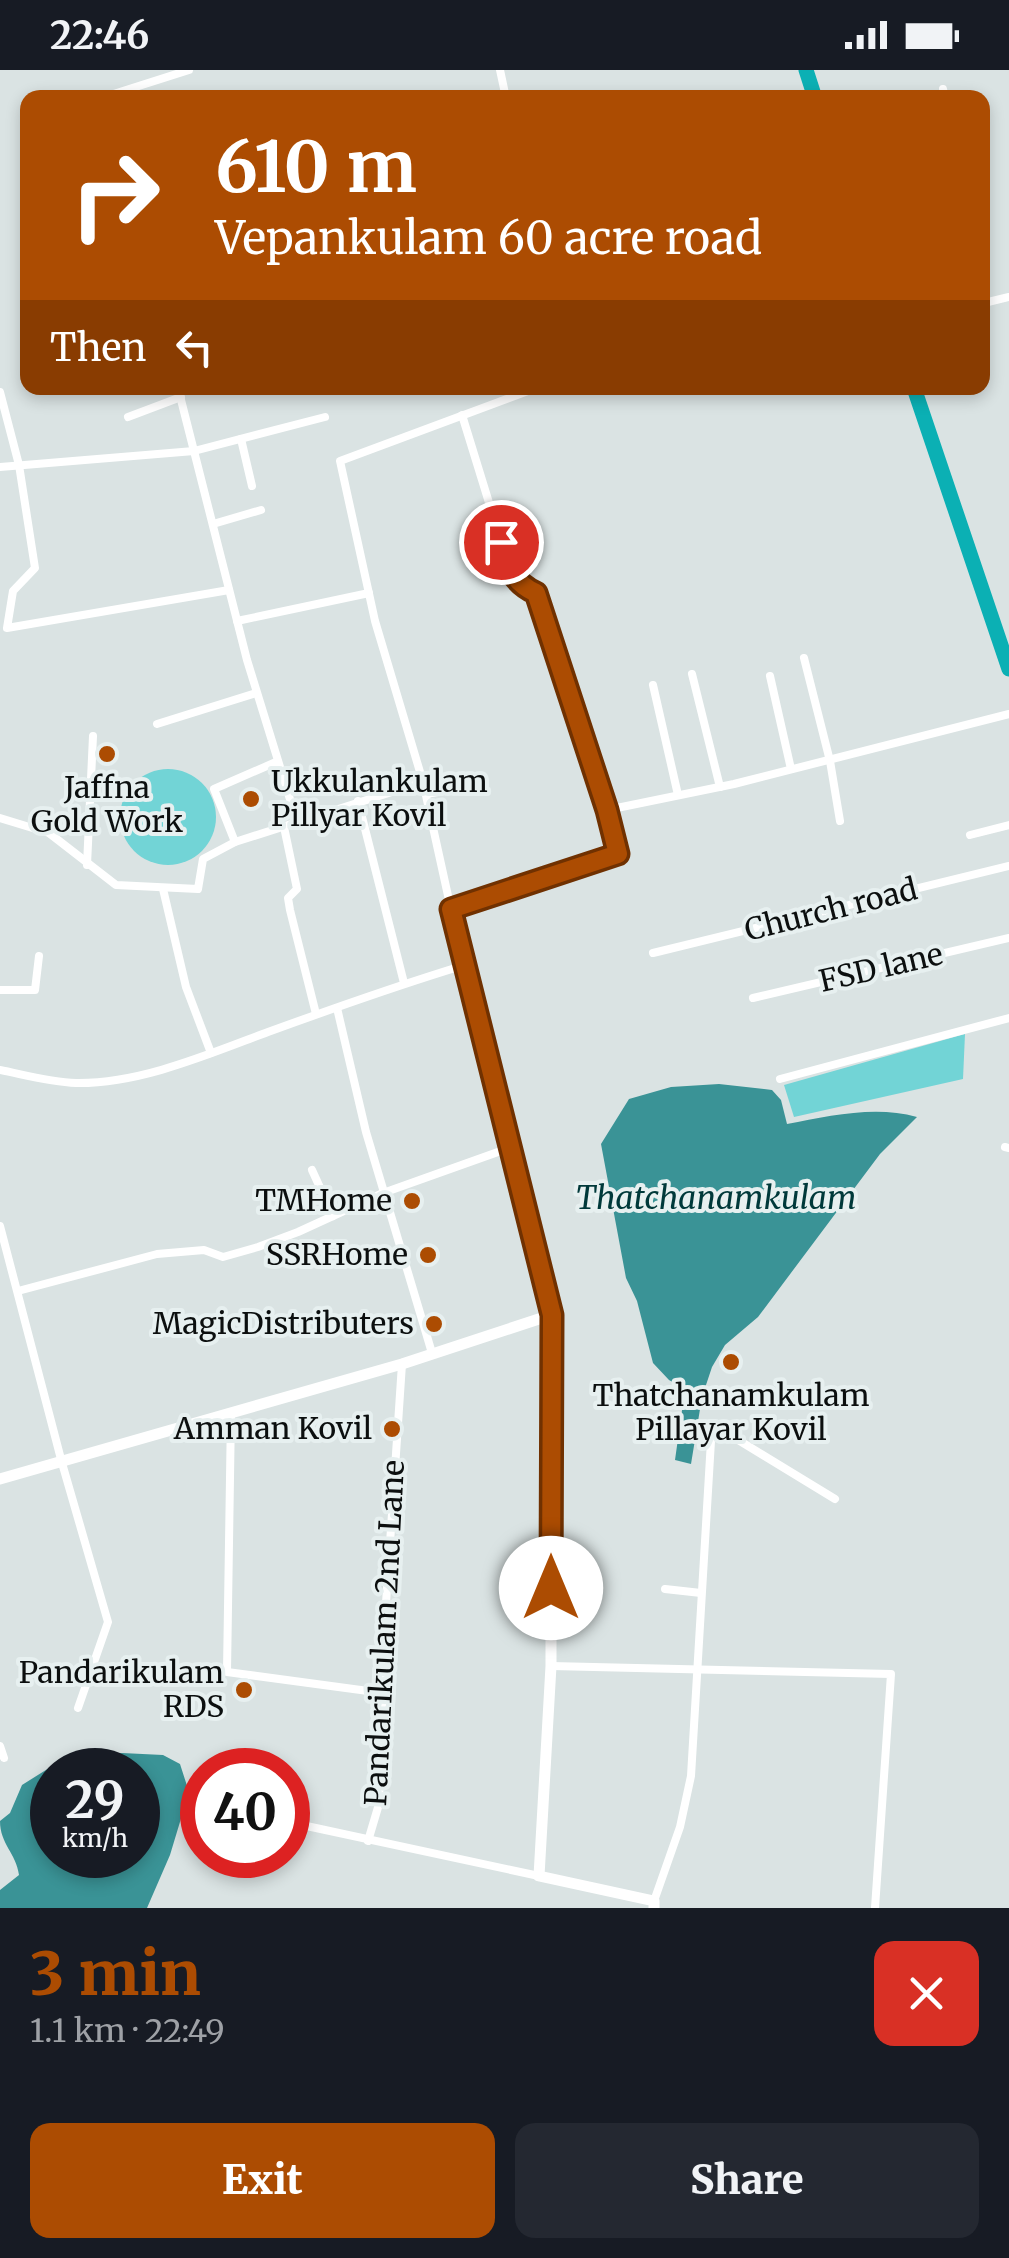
<!DOCTYPE html>
<html lang="en">
<head>
<meta charset="utf-8">
<style>
	:root { --surface:#171b24; --page:#242831; --text:#f1f3f6; --muted:#9ea1a6; --accent:#ac4c02 }
	body { margin:0; font-family:Merriweather,serif; background:var(--page); color:var(--text); height:100vh; display:flex; flex-direction:column; font-size:38px; white-space:nowrap }
	* { box-sizing:border-box; margin:0 }
	p { font-size:32px; color:var(--muted) }
	.icon { flex:none; width:55px; height:55px; fill:none; stroke:currentColor; stroke-width:2; stroke-linecap:round; stroke-linejoin:round }
	.map { position:relative; height:1838px; overflow:hidden }
	.side { display:flex; flex-direction:column; background:var(--surface); flex:1 }
	.side>* { flex:none }
	.guide { position:absolute; left:20px; top:20px; width:970px; height:305px; border-radius:20px; box-shadow:0 5px 15px #0003; background:#ac4c02; color:#fff; overflow:hidden }
	.speed { position:absolute; left:30px; top:1678px; display:flex; gap:20px; font-size:50px; font-weight:700; text-align:center }
	.speed>* { display:grid; place-content:center; width:130px; height:130px; border-radius:50%; background:var(--surface); box-shadow:0 5px 15px #0003; line-height:1 }
	.speed small { font-size:25px; font-weight:400 }
	.speed .limit { border:15px solid #d22; background:#fff; color:#111 }
	.pin { position:absolute; display:grid; place-items:center; width:85px; height:85px; color:#fff; margin:-42px; border:5px solid #fff; border-radius:50%; box-shadow:0 2px 10px #0007 }
	.me { position:absolute; width:110px; margin:-55px; rotate:0deg; stroke-linejoin:round; filter:drop-shadow(0 0 8px #0008) }
	.turn { display:flex; align-items:center; gap:35px; height:210px; padding:0 30px; font-size:45px }
	.turn .icon { width:130px; height:130px; stroke-width:2.5 }
	.turn b { display:block; font-size:70px; line-height:85px }
	.then { display:flex; align-items:center; height:95px; padding:0 30px; background:#0003; gap:20px; font-size:38px }
	.round { display:grid; place-items:center; flex:none; width:105px; height:105px; border-radius:20px; background:var(--page) }
	.head { display:flex; align-items:center; justify-content:space-between; height:170px; padding:0 30px }
	h1 { font-size:60px; font-weight:800; line-height:75px; color:var(--accent) }
	.button { display:flex; gap:20px; margin-top:auto; padding:20px 30px }
	.button a { flex:1; height:115px; border-radius:20px; background:var(--accent); color:#fff; font-size:40px; font-weight:800; line-height:115px; text-align:center }
	.button a+a { background:var(--page); color:var(--text) }
	.status { display:flex; justify-content:space-between; align-items:center; height:70px; padding:0 50px; background:var(--surface); direction:ltr }
	.status svg { height:28px; fill:currentColor }
	.map>svg:first-child { display:block }
</style>
</head>
<body>
<div class="status"><b>22:46</b><svg viewBox="0 0 49 12"><path d="M0 12V9h3v3zM5 12V6h3v6zM10 12V3h3v9zM15 12V0h3v12zM26 1h20v11H26zM47 4h2v5h-2z"/></svg></div>
<div class="map">
<svg width="1009" height="1838" viewBox="0 0 1009 1838">
	<rect width="100%" height="100%" fill="#dae3e3"/>
	<g fill="#72d4d6">
		<circle cx="168" cy="747" r="48"/>
		<polygon points="965,964 963,1009 794,1047 784,1015"/>
	</g>
	<g fill="#3a9396" fill-rule="evenodd">
		<path d="M 719,1014 L 772,1020 L 781,1030 L 787,1054 C 829,1046 875,1035 917,1047 L 880,1084 L 758,1247 L 725,1275 L 712,1297 L 702,1327 L 691,1394 L 675,1390 L 685,1319 L 669,1310 L 653,1293 L 637,1231 L 626,1208 L 601,1074 L 629,1029 L 671,1017 Z"/>
		<path d="M 122,1683 L 163,1685 L 180,1694 L 189,1722 L 170,1785 L 147,1838 L 0,1838 L 0,1820 L 19,1805 C 16,1783 0,1774 0,1751 L 10,1743 L 22,1715 L 65,1688 ZM 138,1700 L 138,1785 L 52,1785 L 52,1700 Z"/>
	</g>
	<g fill="none" stroke-linecap="round" stroke-linejoin="round">
		<g stroke="#fff" stroke-width="8">
			<polyline points="500,0 506,28"/>
			<polyline points="943,19 945,28"/>
			<polyline points="101,28 189,0"/>
			<polyline points="982,139 985,233"/>
			<polyline points="984,233 1009,227"/>
			<polyline points="178,318 247,590 297,752"/>
			<polyline points="536,318 340,391 375,551 423,712 454,853 551,1245"/>
			<polyline points="0,322 19,395 35,498 13,521 7,558 229,520"/>
			<polyline points="462,345 511,504 521,516 537,523 607,740"/>
			<polyline points="128,347 181,327"/>
			<polyline points="241,369 252,416"/>
			<polyline points="0,397 194,381 325,347"/>
			<polyline points="213,454 261,440"/>
			<polyline points="237,551 369,523"/>
			<polyline points="804,588 830,691 840,751"/>
			<polyline points="692,604 720,717"/>
			<polyline points="770,606 791,699"/>
			<polyline points="653,615 678,725"/>
			<polyline points="157,654 256,623"/>
			<polyline points="426,724 461,718 474,711"/>
			<polyline points="358,731 404,913"/>
			<polyline points="0,748 49,763 116,815 198,819 203,789 235,772 423,712"/>
			<polyline points="284,757 297,819 288,828 290,840 316,944"/>
			<polyline points="970,765 1009,755"/>
			<polyline points="235,772 214,719 276,692"/>
			<polyline points="87,795 93,666"/>
			<polyline points="163,819 186,917 211,983"/>
			<polyline points="451,839 617,784 607,740 734,714 1009,644"/>
			<polyline points="653,883 1009,796"/>
			<polyline points="0,920 35,920 39,886"/>
			<polyline points="753,928 1009,868"/>
			<polyline points="337,938 366,1062 432,1283"/>
			<path d="M 0,1000 C 25,1005 50,1012 76,1013 C 140,1014 209,984 268,962 C 334,938 399,915 465,895"/>
			<polyline points="780,1009 1009,948"/>
			<polyline points="1005,1077 1009,1078"/>
			<polyline points="312,1100 333,1146"/>
			<polyline points="0,1156 62,1393 108,1552 78,1638"/>
			<polyline points="18,1221 157,1184 204,1180 223,1187 258,1177 298,1162 383,1123 509,1078"/>
			<polyline points="231,1343 227,1602 383,1623"/>
			<polyline points="665,1519 701,1523"/>
			<polyline points="551,1596 891,1604 875,1838"/>
			<polyline points="0,1676 4,1688"/>
			<polyline points="288,1752 539,1806"/>
			<polyline points="368,1771 379,1734 385,1548 402,1294"/>
			<polyline points="654,1831 680,1757 691,1706 712,1354 835,1429"/>
		</g>
		<polyline stroke="#fff" stroke-width="11" points="0,1409 402,1294 551,1245 551,1596 539,1806 654,1831 654,1838"/>
		<g stroke="#0bb0b4" stroke-width="15">
			<polyline points="806,0 815,28"/>
			<polyline points="914,318 1009,599"/>
		</g>
	</g>
	<g fill="none" stroke-linecap="round" stroke-linejoin="round">
		<defs>
			<path id="route" d="M 501,472 C 508,496 512,512 536,523 L 607,740 L 618,784 L 451,839 L 552,1245 L 551,1518"/>
		</defs>
		<use href="#route" stroke="#703101" stroke-width="25"/>
		<use href="#route" stroke="#ac4c02" stroke-width="18"/>
	</g>
	<g fill="#ac4c02" stroke="#e7f0f0" stroke-width="4">
		<circle cx="107" cy="684" r="10"/>
		<circle cx="251" cy="729" r="10"/>
		<circle cx="412" cy="1131" r="10"/>
		<circle cx="428" cy="1185" r="10"/>
		<circle cx="434" cy="1254" r="10"/>
		<circle cx="731" cy="1292" r="10"/>
		<circle cx="392" cy="1359" r="10"/>
		<circle cx="244" cy="1620" r="10"/>
	</g>
	<g text-anchor="middle" stroke-width="8" stroke-linejoin="round" paint-order="stroke">
		<g font-size="30" fill="#0c0f0f" stroke="#e7f0f0" text-anchor="end">
			<text x="271" y="722" text-anchor="start">Ukkulankulam<tspan x="271" dy="34">Pillyar Kovil</tspan></text>
			<text x="107" y="728" text-anchor="middle">Jaffna<tspan x="107" dy="34">Gold Work</tspan></text>
			<text x="392" y="1141">TMHome</text>
			<text x="408" y="1195">SSRHome</text>
			<text x="414" y="1264">MagicDistributers</text>
			<text x="731" y="1336" text-anchor="middle">Thatchanamkulam<tspan x="731" dy="34">Pillayar Kovil</tspan></text>
			<text x="372" y="1369">Amman Kovil</text>
			<text x="224" y="1613">Pandarikulam<tspan x="224" dy="34">RDS</tspan></text>
		</g>
		<g font-size="30" fill="#0c0f0f" stroke="#e7f0f0">
			<text transform="translate(831 840) rotate(-14)" y="10">Church road</text>
			<text transform="translate(881 898) rotate(-13)" y="10">FSD lane</text>
			<text transform="translate(385 1563) rotate(-87)" y="10">Pandarikulam 2nd Lane</text>
		</g>
		<g font-size="32" font-style="italic" fill="#00393a" stroke="#e7f0f0">
			<text x="716" y="1139">Thatchanamkulam</text>
		</g>
	</g>
</svg>
<div class="speed"><div>29<small>km/h</small></div><div class="limit">40</div></div>
<div class="pin" style="left:501px;top:472px;background:#d93025"><svg class="icon" aria-label="arrive" viewBox="0 0 24 24"><path d="M6 21V4h12l-3 4 3 4H6"/></svg></div>
<svg class="me" style="left:551px;top:1518px" viewBox="-20 -20 40 40"><circle r="19" fill="#fff"/><path d="M0-13L10 11 0 6-10 11z" fill="#ac4c02"/></svg>
<div class="guide">
<div class="turn"><svg class="icon" aria-label="right" viewBox="0 0 24 24"><path d="M7 20v-9h11M14 6l5 5-5 5"/></svg><div><b>610 m</b>Vepankulam 60 acre road</div></div>
<div class="then">Then<svg class="icon" aria-label="left" viewBox="0 0 24 24"><path d="M17 20v-9H6M10 6l-5 5 5 5"/></svg></div>
</div>
</div>
<section class="side">
<div class="head"><div><h1>3 min</h1><p>1.1 km · 22:49</p></div><a class="round" style="background:#d93025;color:#fff"><svg class="icon" aria-label="close" viewBox="0 0 24 24"><path d="M6 6l12 12M18 6L6 18"/></svg></a></div>
<div class="button"><a>Exit</a><a>Share</a></div>
</section>
</body>
</html>
